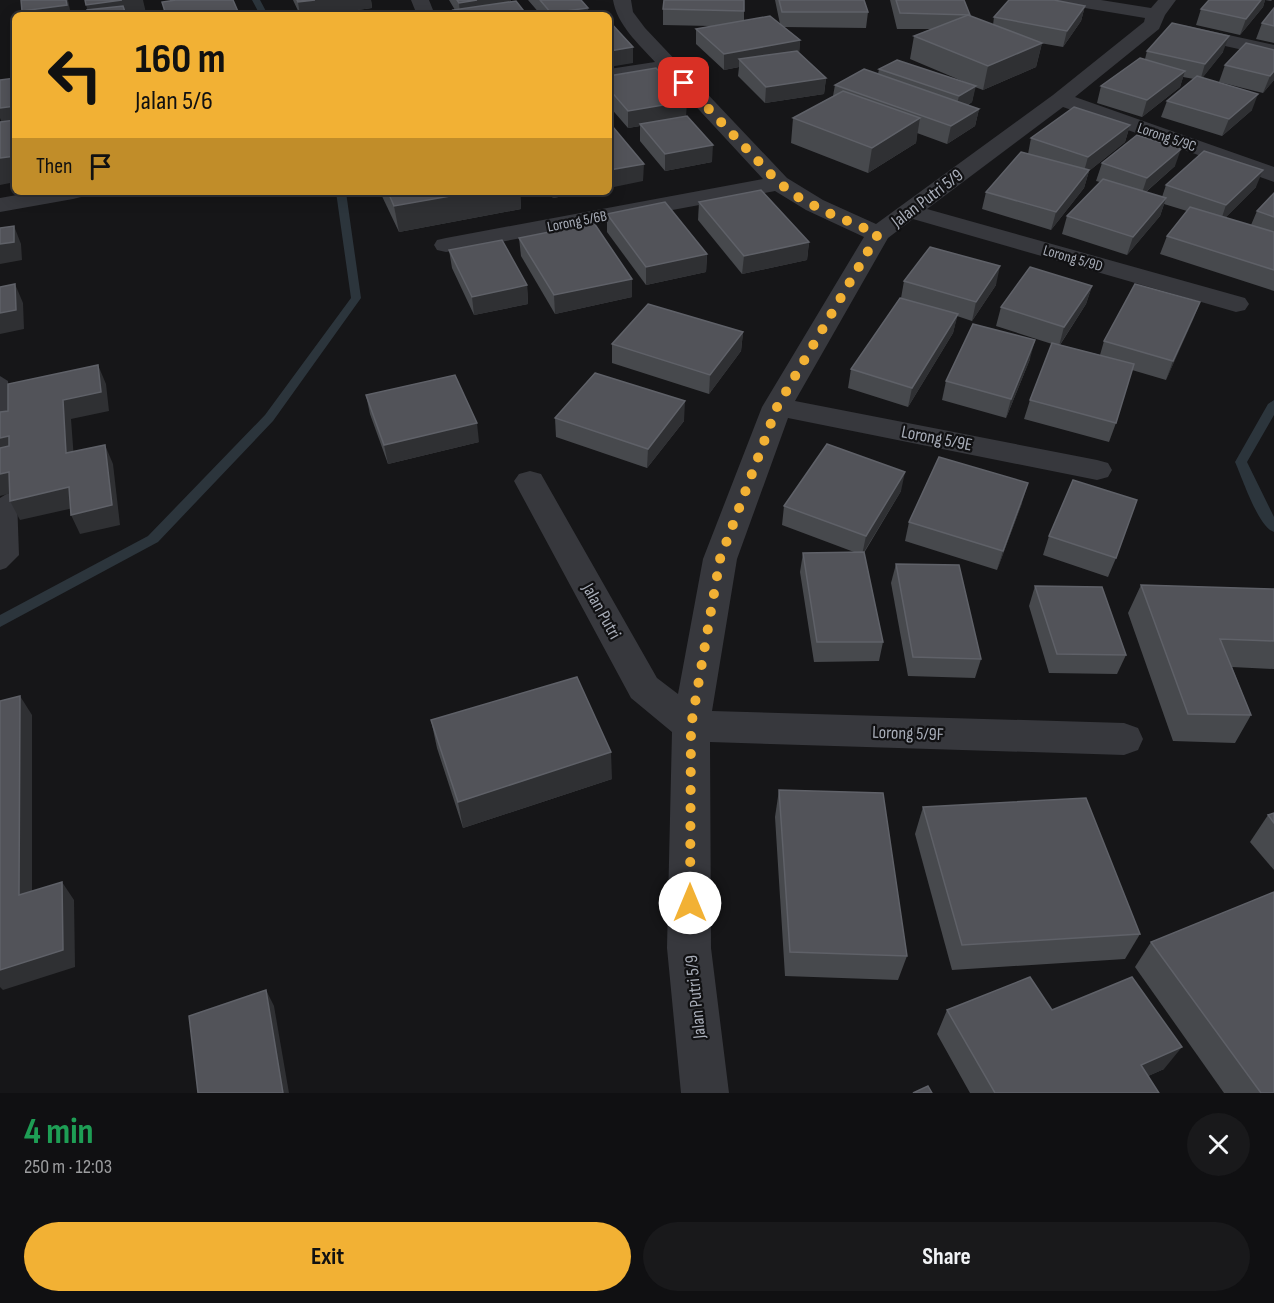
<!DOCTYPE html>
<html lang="en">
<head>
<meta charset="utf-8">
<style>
	:root { --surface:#101012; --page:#19191b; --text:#f1f3f6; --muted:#9c9d9f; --line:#303032; --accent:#f2b134 }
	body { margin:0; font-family:"Sofia Sans Condensed",sans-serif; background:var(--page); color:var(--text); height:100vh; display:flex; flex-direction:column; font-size:22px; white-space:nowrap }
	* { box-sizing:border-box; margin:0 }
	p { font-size:20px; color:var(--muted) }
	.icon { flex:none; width:33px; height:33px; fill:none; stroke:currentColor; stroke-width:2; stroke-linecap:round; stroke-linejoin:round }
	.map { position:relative; height:1093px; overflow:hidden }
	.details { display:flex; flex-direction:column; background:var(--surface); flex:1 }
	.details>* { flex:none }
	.banner { position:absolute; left:12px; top:12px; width:600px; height:183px; border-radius:9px; box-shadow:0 3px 15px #0003,0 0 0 2px var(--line); background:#f2b134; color:#111; overflow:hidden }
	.pin { position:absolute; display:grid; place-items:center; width:51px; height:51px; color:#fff; margin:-26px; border-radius:12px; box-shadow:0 3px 9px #0006 }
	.me { position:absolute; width:66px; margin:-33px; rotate:0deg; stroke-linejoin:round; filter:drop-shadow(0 0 4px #0008) }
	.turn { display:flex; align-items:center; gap:21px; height:126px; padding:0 24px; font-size:27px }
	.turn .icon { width:78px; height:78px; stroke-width:2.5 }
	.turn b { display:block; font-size:42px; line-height:51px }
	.then { display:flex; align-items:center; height:57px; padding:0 24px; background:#0003; gap:12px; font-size:22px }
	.round { display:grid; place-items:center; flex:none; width:63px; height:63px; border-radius:32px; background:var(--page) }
	.headline { display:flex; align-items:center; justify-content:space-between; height:102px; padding:0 24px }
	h1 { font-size:36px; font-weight:700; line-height:45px; color:#1e9e55 }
	.primary-button { display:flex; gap:12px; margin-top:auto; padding:12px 24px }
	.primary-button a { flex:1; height:69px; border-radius:36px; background:var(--accent); color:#111; font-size:24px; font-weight:700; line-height:69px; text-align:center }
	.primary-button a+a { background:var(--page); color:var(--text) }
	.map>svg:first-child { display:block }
</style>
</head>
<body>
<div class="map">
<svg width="1274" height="1093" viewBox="0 0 1274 1093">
	<rect width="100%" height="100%" fill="#161618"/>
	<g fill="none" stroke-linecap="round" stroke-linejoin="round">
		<g fill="#2c353c" fill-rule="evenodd">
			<polygon points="252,0 260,0 268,15 260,15"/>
			<polygon points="336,192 346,192 361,298 273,421 158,542 0,627 0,615 148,536 265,415 351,298"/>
			<path d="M 1274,400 L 1274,415 L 1247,462 L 1274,517 L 1274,532 C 1258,527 1242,477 1235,462 L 1268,404 Z"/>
		</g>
		<g fill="#37383d" fill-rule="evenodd">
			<polygon points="0,376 8,381 10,425 2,430 0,430"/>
			<polygon points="8,493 14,495 17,499 19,555 6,568 0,570 0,498"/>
		</g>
		<g fill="#37383d" fill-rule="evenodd">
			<polygon points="411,0 429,0 435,15 417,15"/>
			<path d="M 613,0 L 631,0 L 633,12 L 645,28 L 787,178 L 823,200 L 876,224 L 1053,95 L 1144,22 L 1145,18 L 1061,4 L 1058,0 L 1101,0 L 1151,8 L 1158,0 L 1176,0 L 1165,15 L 1159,29 L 1075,97 L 1274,167 L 1274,182 L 1063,107 L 927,209 L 1245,298 L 1249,304 L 1245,310 L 1236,312 L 913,219 L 888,238 L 795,401 L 1097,460 L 1108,463 L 1112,470 L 1108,477 L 1097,480 L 788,418 L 737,559 L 712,711 L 1124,723 L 1138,728 L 1143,739 L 1138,750 L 1124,755 L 710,742 L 711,948 L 729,1093 L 681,1093 L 667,948 L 672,732 L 631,698 L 514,481 L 519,474 L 530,471 L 541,474 L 657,678 L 678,694 L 703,559 L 762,407 L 864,237 L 806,210 L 775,191 L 446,252 L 437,250 L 434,245 L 437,240 L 446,238 L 763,179 L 665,73 L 609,81 L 609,69 L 655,62 C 639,44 617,25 613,0 Z"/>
			<polygon points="1183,25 1274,45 1274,57 1176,35 1174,31 1176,27"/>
			<polygon points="34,192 85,192 81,197 73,199 0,212 0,198"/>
		</g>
	</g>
	<g fill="#47494d">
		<polygon points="293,0 371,0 372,8 321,15 300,15"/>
		<polygon points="449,0 511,0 511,2 527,15 454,15 453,10 455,10"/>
		<polygon points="528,0 581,0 588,8 588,15 604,15 541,15"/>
		<polygon points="775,0 864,0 868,12 866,28 784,27 800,40 799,53 826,78 824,94 765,103 738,76 739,67 724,70 696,44 696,29 711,26 663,25 663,9 744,11 744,21 780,24"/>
		<polygon points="890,0 964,0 970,16 993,25 994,17 1085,6 1081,21 1063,47 1040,43 1042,43 1036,67 983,90 975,87 972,102 968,105 979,109 975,126 947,144 917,133 916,143 868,173 791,143 793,118 833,96 835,85 878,74 879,69 967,83 910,59 914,36 931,29 897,29"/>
		<polygon points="1209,0 1272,0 1271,1 1265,0 1263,7 1240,35 1196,25 1201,9"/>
		<polygon points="1274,8 1274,43 1256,39 1262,23"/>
		<polygon points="1274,50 1274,80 1263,93 1219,82 1225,65"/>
		<polygon points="1147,51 1223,52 1202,78 1252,110 1222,136 1161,117 1167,101 1194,79 1183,77 1180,87 1142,117 1097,103 1101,86 1145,59"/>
		<polygon points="609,89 686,116 712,162 665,171 640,141 640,126 628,128 609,106"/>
		<polygon points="1130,125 1125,142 1089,171 1084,188 1051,230 982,209 986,192 1028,154 1031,138"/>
		<polygon points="1102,163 1175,166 1146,192 1162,197 1166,185 1256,187 1225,218 1251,225 1257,211 1274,193 1274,291 1160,254 1167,236 1187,211 1164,204 1160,216 1127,255 1062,234 1067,216 1100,182 1096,181"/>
		<polygon points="380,192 520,192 521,209 399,232"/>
		<polygon points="549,192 586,192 553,198"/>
		<polygon points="699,202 809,242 807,260 742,274 698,220"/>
		<polygon points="607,214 707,254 706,272 646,285 607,232"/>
		<polygon points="519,238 632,279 632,297 555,314 521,256"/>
		<polygon points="449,250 527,285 528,304 474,315 452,268"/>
		<polygon points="904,281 996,285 972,321 957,316 953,333 908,407 848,388 851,369 901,298"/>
		<polygon points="1092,286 1086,304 1060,345 1100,355 1104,341 1200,302 1166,380 1132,370 1116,423 1109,442 1024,419 1030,400 1052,344 996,326 1001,307"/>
		<polygon points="743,332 741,351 709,394 612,363 612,344"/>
		<polygon points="1030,359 1006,418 942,400 946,381"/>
		<polygon points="366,395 479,442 388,464 370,414"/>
		<polygon points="555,418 684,421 647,468 556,437"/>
		<polygon points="901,491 864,553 883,642 879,661 814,662 800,572 803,553 854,552 782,525 784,506"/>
		<polygon points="1022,503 997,570 905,541 909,522"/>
		<polygon points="1049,536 1116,558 1108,577 1043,555"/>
		<polygon points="896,564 981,659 975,678 908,676 891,583"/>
		<polygon points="1141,585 1274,589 1274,669 1232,667 1251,715 1235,743 1173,741 1128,613"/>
		<polygon points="1035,586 1126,655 1117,674 1049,673 1029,606"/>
		<polygon points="431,720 612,779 463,828 437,748"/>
		<polygon points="779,790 907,956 898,980 785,976 775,817"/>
		<polygon points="923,807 1140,934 1125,959 952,970 915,834"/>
		<polygon points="1274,813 1274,870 1250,842 1268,815"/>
		<polygon points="1151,942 1274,1093 1224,1093 1135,967"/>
		<polygon points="947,1010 1052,1010 1164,1069 1148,1076 1159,1093 970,1093 937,1034"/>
	</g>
	<g fill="#2f3033">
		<polygon points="66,0 68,0 71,15 24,15 22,11"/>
		<polygon points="122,0 143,0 146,13 129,15 89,15 86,5"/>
		<polygon points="315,0 371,0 372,8 321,15 300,15 298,2"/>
		<polygon points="477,0 511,0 512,11 460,15 459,3"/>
		<polygon points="1261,0 1265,0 1263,7 1240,35 1246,19"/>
		<polygon points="1085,6 1081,21 1063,47 1067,31"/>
		<polygon points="588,8 588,15 552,15 551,13"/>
		<polygon points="1229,36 1223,52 1200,81 1205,64"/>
		<polygon points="800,40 799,57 739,59 739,67 724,70 724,54"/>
		<polygon points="1042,43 1036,67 983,90 988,66"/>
		<polygon points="633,47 633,63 609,67 609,51"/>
		<polygon points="1185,71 1180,87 1142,117 1147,100"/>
		<polygon points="1274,71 1274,80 1263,93 1270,76"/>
		<polygon points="826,78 824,94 765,103 766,87"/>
		<polygon points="976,86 972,102 955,113 959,96"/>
		<polygon points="1258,94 1252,110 1222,136 1229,119"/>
		<polygon points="687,101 686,118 640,124 640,126 628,128 628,111"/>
		<polygon points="15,106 15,124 3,126 0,118 0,108"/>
		<polygon points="979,109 975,126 947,144 951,126"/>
		<polygon points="920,118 916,143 868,173 872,148"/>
		<polygon points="1130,125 1125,142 1089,171 1084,188 1051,230 1056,212 1083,175 1088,157"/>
		<polygon points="713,145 712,162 665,171 665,154"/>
		<polygon points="1181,149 1175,166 1141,196 1147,178"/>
		<polygon points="15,156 15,182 0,185 0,158"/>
		<polygon points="644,164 643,181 609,188 609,170"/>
		<polygon points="1263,170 1256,187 1220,223 1226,205"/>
		<polygon points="473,192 520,192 521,209 399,232 394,206"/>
		<polygon points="553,192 586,192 553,198"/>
		<polygon points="1166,198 1160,216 1127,255 1133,237"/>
		<polygon points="14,226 21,244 22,260 0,264 0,244"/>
		<polygon points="809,242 807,260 742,274 744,256"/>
		<polygon points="707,254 706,272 646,285 646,267"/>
		<polygon points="1000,266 996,285 972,321 976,302"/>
		<polygon points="632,279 632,297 555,314 554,295"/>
		<polygon points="15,284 23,303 24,329 0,334 0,313"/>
		<polygon points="527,285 528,304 474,315 472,297"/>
		<polygon points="1092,286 1086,304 1059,346 1064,327"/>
		<polygon points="1200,302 1193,320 1166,380 1173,361"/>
		<polygon points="958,314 953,333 908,407 912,388"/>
		<polygon points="743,332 741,351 709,394 710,375"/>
		<polygon points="1035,340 1030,359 1006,418 1011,399"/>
		<polygon points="98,365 106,384 109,411 71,419 75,473 66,453 63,400"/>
		<polygon points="685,401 684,421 647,468 648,449"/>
		<polygon points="477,423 479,442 388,464 384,445"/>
		<polygon points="9,436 18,455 0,459 0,438"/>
		<polygon points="105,445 113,464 120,525 80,534 71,515"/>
		<polygon points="9,472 19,491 0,496 0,474"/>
		<polygon points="905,472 901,491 862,555 866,536"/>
		<polygon points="1028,483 1022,503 997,570 1003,551"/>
		<polygon points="69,487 78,507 20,520 10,501"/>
		<polygon points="20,696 32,715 32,912 19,895"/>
		<polygon points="611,752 612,779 463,828 458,802"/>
		<polygon points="62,882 74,900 75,967 3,990 0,987 0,970"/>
		<polygon points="266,990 274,1006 289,1093 283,1093"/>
		<polygon points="1182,1047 1164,1069 1124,1087 1141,1065"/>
	</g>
	<g fill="#525359" stroke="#5f6168" stroke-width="1.5">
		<polygon points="21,0 66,0 67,5 22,11"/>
		<polygon points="85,0 122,0 86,5"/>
		<polygon points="176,0 233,0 239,14 231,15 166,15 162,2"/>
		<polygon points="297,0 315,0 298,2"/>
		<polygon points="457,0 477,0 459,3"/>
		<polygon points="540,0 581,0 588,8 551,13"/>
		<polygon points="664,0 744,0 744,11 663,9"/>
		<polygon points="779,0 864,0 868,12 782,12"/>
		<polygon points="896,0 964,0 970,15 900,13"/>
		<polygon points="1009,0 1054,0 1085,6 1067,31 994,17"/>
		<polygon points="1209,0 1261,0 1246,19 1201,9"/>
		<polygon points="516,1 527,15 457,15 453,10"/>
		<polygon points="123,6 126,15 88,15 87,10"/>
		<polygon points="1274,8 1274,26 1262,23"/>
		<polygon points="602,13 604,15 588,15"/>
		<polygon points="968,15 1042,43 988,66 914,36"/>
		<polygon points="770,16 800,40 724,54 696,29"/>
		<polygon points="609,21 633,47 609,51"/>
		<polygon points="11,23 15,23 15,48 13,48"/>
		<polygon points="1172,23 1229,36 1205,64 1147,51"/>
		<polygon points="1246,43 1274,50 1274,71 1270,76 1225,65"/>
		<polygon points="797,51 826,78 766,87 739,59"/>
		<polygon points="1140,58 1185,71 1147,100 1101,86"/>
		<polygon points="897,60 976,86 959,96 879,69"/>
		<polygon points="656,68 687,101 628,111 609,89 609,76"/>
		<polygon points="864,69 979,109 951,126 835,85"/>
		<polygon points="1197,76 1258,94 1229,119 1167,101"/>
		<polygon points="15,78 15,106 0,108 0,80"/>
		<polygon points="843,91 920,118 872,148 793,118"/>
		<polygon points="1074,107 1130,125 1088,157 1031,138"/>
		<polygon points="687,116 713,145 665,154 640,124"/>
		<polygon points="15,120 15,156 0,158 0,122"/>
		<polygon points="609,127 613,127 644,164 609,170"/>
		<polygon points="1137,135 1181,149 1147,178 1102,163"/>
		<polygon points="1204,151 1263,170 1226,205 1166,185"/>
		<polygon points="1021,152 1089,170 1056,212 986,192"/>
		<polygon points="1103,179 1166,198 1133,237 1067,216"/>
		<polygon points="761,190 809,242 744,256 699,202"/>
		<polygon points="388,192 473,192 394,206"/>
		<polygon points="1274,193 1274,217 1257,211"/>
		<polygon points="665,202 707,254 646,267 607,214"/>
		<polygon points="1190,207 1274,232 1274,270 1167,236"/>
		<polygon points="594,223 632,279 554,295 519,238"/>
		<polygon points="14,226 14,242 0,244 0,228"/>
		<polygon points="502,240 527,285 472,297 449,250"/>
		<polygon points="930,247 1000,266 976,302 904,281"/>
		<polygon points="1030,267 1092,286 1064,327 1001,307"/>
		<polygon points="15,284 16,310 0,313 0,287"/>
		<polygon points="1135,284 1200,302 1173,361 1104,341"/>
		<polygon points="900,298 958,314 912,388 851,369"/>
		<polygon points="648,304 743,332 710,375 612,344"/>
		<polygon points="973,324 1035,340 1011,399 946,381"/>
		<polygon points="1052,343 1134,364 1116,423 1030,400"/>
		<polygon points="98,365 101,392 63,400 66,453 105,445 112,505 71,515 69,487 10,501 9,472 0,474 0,448 9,446 9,436 0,438 0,412 8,411 8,384"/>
		<polygon points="595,373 685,401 648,449 555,418"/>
		<polygon points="455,375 477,423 384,445 366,395"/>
		<polygon points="827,444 905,472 866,536 784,506"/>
		<polygon points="939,457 1028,483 1003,551 909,522"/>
		<polygon points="1073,480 1137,500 1116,558 1049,536"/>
		<polygon points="864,552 883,642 817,642 803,553"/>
		<polygon points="896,564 959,565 981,659 913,657"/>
		<polygon points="1141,585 1274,589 1274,641 1220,639 1251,715 1188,714"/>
		<polygon points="1035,586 1102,587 1126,655 1057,654"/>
		<polygon points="577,677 611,752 458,802 431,720"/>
		<polygon points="20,696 19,895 62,882 63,950 0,970 0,701"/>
		<polygon points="779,790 883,793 907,956 790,952"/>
		<polygon points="1086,798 1140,934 962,945 923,807"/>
		<polygon points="1274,813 1274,823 1268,815"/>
		<polygon points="1274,892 1274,1093 1261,1093 1151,942"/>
		<polygon points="1030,977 1052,1010 1132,977 1182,1047 1141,1065 1159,1093 995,1093 947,1010"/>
		<polygon points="266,990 283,1093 198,1093 189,1016"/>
		<polygon points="928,1086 932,1093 913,1093"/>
	</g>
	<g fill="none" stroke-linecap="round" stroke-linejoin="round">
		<polyline stroke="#f2b134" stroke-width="10" stroke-dasharray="0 18" points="684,83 779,183 798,197 824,211 878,234 777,407 720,559 691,726 690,903"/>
	</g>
	<g text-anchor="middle" stroke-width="4.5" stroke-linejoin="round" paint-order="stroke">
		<g font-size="15" fill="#a8adb8" stroke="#111113">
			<text transform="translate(1167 137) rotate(19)" y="5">Lorong 5/9C</text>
			<text transform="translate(577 221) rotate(-11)" y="5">Lorong 5/6B</text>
			<text transform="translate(1073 258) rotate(16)" y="5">Lorong 5/9D</text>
		</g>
		<g font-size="18" fill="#a8adb8" stroke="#111113">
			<text transform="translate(927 198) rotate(-37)" y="6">Jalan Putri 5/9</text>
			<text transform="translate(937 438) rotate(11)" y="6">Lorong 5/9E</text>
			<text transform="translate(602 611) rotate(61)" y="6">Jalan Putri</text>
			<text transform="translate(908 733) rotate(2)" y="6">Lorong 5/9F</text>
			<text transform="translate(695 997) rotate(-96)" y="6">Jalan Putri 5/9</text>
		</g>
	</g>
</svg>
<div class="pin" style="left:684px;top:83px;background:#d93025"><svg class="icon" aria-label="arrive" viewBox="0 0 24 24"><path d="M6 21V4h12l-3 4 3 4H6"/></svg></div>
<svg class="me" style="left:690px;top:903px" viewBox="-20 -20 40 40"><circle r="19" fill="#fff"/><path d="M0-13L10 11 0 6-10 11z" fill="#f2b134"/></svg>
<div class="banner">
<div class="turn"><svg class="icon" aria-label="left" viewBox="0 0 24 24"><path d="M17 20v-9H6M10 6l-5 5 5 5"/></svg><div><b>160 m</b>Jalan 5/6</div></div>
<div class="then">Then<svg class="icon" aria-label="arrive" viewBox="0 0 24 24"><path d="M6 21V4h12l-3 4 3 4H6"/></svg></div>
</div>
</div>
<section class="details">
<div class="headline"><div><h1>4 min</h1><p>250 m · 12:03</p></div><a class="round"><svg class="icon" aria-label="close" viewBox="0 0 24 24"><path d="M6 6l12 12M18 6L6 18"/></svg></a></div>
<div class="primary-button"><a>Exit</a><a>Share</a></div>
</section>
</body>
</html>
